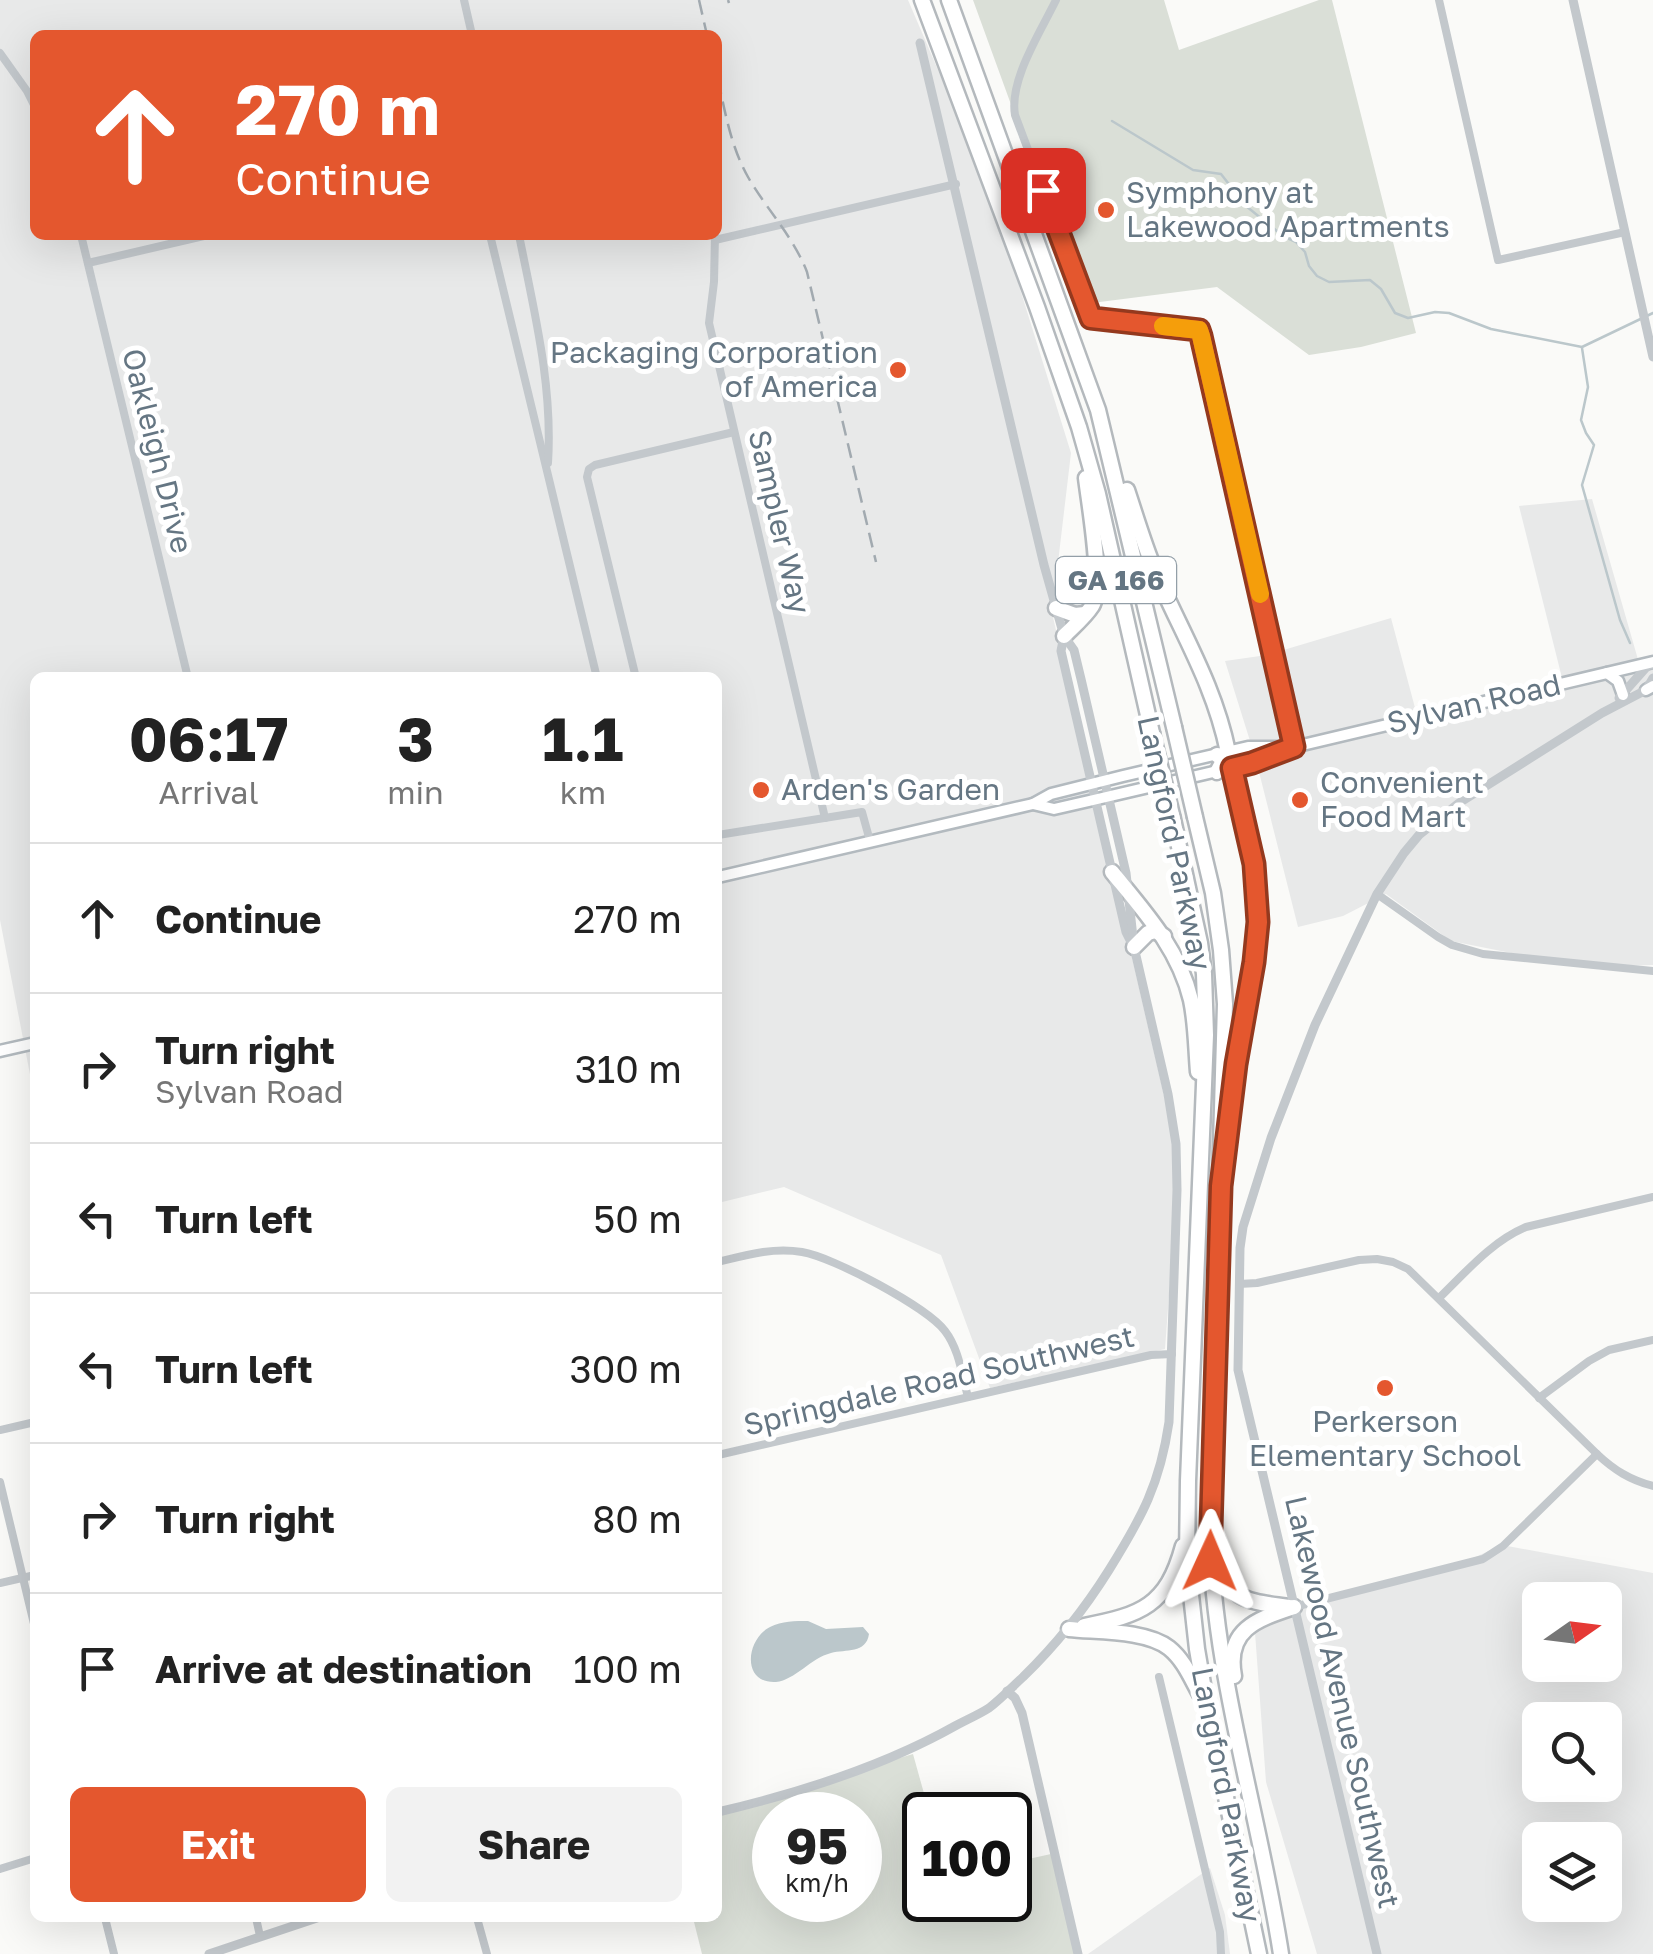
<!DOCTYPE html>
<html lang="en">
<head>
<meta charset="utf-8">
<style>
	:root { --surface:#fff; --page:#f2f2f2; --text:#222; --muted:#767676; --line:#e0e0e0; --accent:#e4572e }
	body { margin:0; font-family:"Golos Text",sans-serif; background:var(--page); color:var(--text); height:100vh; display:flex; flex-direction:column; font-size:38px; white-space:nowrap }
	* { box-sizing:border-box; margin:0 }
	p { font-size:32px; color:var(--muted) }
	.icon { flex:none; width:55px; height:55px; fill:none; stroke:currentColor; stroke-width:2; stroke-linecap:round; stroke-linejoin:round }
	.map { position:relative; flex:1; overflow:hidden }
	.drawer { position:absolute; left:30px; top:672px; width:692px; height:1250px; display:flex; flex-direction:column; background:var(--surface); border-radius:15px; box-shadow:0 10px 40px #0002 }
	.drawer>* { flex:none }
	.guide { position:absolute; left:30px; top:30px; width:692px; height:210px; border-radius:15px; box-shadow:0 10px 40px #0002; background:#e4572e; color:#fff; overflow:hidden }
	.needle { width:65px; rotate:76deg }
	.buttons { position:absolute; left:1522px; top:1582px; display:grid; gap:20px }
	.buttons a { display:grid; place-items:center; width:100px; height:100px; border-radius:15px; background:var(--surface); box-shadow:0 10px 40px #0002; font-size:50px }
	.speed { position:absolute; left:752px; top:1792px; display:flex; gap:20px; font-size:50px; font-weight:700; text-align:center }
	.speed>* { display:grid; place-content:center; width:130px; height:130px; border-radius:50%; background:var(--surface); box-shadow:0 10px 40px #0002; line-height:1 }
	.speed small { font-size:25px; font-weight:400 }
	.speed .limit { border:5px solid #111; border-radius:15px; background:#fff; color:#111 }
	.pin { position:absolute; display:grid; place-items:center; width:85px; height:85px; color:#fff; margin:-42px; border-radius:20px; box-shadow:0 5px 15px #0006 }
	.me { position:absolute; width:110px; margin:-55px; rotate:1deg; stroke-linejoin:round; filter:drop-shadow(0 0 8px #0008) }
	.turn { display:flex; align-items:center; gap:35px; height:210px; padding:0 40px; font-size:45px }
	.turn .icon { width:130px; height:130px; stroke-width:2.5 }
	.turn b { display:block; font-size:70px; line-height:85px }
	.eta { display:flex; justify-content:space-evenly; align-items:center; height:170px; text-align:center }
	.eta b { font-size:60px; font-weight:700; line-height:70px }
	.button { display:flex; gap:20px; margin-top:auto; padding:20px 40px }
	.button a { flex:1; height:115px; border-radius:15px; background:var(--accent); color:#fff; font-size:40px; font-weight:700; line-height:115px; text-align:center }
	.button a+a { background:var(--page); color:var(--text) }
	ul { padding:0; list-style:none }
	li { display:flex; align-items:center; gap:30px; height:150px; padding:0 40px; border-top:2px solid var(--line) }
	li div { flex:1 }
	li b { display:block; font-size:38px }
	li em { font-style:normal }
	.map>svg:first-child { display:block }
</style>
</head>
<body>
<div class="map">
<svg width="1653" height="1954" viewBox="0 0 1653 1954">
	<rect width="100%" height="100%" fill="#fafaf8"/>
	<g fill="#e8e9e9" fill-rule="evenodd">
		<path d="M 0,0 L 908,0 L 989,189 L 1071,453 L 1052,613 L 1179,1160 L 1165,1349 L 990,1388 L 941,1255 L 784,1187 L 718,1203 L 718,678 L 35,678 L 35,1100 L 0,920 ZM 35,35 L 718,35 L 718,235 L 35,235 Z"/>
		<polygon points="1592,499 1639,663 1653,660 1653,965 1581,967 1451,941 1386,894 1343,916 1298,927 1256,760 1225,661 1267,655 1391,618 1418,719 1563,682 1519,506"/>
		<path d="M 1502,1545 L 1653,1573 L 1653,1954 L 1317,1954 L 1266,1782 L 1254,1619 L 1449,1569 ZM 1540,1600 L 1605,1600 L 1605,1665 L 1540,1665 ZM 1540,1720 L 1605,1720 L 1605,1785 L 1540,1785 ZM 1540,1840 L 1605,1840 L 1605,1905 L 1540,1905 Z"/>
		<polygon points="1210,1868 1225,1915 1230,1954 1088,1954"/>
	</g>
	<g fill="#dadfd7" fill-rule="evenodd">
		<polygon points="973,0 1164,0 1179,50 1319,0 1332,0 1416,333 1361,347 1309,355 1217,287 1092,303 1041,187"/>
		<path d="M 913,1754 L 930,1815 L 925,1815 L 925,1900 L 1010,1900 L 1010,1863 L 1051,1854 L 1079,1954 L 702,1954 L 693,1918 L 718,1918 L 718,1812 ZM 775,1815 L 860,1815 L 860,1900 L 775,1900 Z"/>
	</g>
	<path fill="#bbc7cb" d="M 808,1621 L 826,1629 L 863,1627 L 869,1634 C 866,1654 846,1649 831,1653 C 811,1658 795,1680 776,1682 C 741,1684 746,1639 770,1627 C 782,1621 795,1621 808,1621 Z"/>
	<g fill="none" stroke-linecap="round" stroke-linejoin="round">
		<g stroke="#bbc7cb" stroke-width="2.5">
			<polyline points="1112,121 1193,170 1221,174 1246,206 1283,236 1296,242 1305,252 1309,266 1317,276 1329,282 1370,280 1381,289 1395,313 1408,318 1435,312 1449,313 1491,329 1582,347 1653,313"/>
			<polyline points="1582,348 1588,387 1581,420 1586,433 1594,445 1582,485 1620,620 1630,643"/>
		</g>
		<defs>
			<g id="secondary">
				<polyline points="1607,673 1618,681 1623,695"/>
				<polyline points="1646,690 1653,686"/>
				<polyline points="1033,804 1054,809 1089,801 1252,763 1294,747 1653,662"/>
				<polyline points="718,877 1033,804 1051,794 1123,776 1248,747 1285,747"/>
				<polyline points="0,1051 35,1043"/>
			</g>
			<g id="motorway">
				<polyline points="922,0 1037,307 1079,427 1098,494 1152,733"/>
				<polyline points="949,0 1098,410 1174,727"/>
				<path d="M 1127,490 C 1136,517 1144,545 1155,571 C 1182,634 1214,684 1228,752 L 1217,772"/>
				<polyline points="1056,608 1075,615 1085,614"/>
				<path d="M 1064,636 C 1073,627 1085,617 1092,606 C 1104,586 1089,504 1086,478"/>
				<path d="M 1217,755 C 1236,767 1236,787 1241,808 C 1250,846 1260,883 1258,922 C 1256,984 1238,1045 1231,1106"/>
				<path d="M 1195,817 L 1213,893 L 1221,950 L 1225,1004 L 1210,1527 C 1212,1671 1259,1811 1281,1954"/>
				<polyline points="1173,819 1200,943 1204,974 1206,1035 1188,1481 1187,1559 1197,1649 1207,1707 1259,1954"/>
				<path d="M 1112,872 C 1144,911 1179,949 1191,1000 C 1196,1023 1196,1048 1198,1072"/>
				<polyline points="1134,947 1148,933 1155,931 1164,936"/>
				<path d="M 1217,1540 C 1226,1597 1233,1600 1289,1607"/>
				<path d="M 1084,1626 C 1141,1615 1167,1606 1183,1546"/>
				<path d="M 1069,1629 C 1097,1632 1146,1630 1169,1648 C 1184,1660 1191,1678 1200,1694"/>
				<path d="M 1234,1676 C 1225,1629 1258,1619 1294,1607"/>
			</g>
		</defs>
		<use href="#secondary" stroke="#b3babf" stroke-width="15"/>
		<use href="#motorway" stroke="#b4b9bd" stroke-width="19"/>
		<g stroke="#c3c8cc" stroke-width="8">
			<polyline points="464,0 472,35"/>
			<path d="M 1056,0 C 1040,33 1009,80 1015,115 L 1091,318 L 1199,330 L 1200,333 L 1294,747"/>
			<polyline points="1439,0 1498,260 1625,232"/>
			<polyline points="0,53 27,91 35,107"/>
			<polyline points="81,235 188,678"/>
			<polyline points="490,235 597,678"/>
			<path d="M 519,235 C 534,311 553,385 548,463"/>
			<polyline points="715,235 714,282 709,323 825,818"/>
			<polyline points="715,240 956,184"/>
			<polyline points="88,263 208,235"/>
			<polyline points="636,678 587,477 589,469 595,465 734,432"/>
			<polyline points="718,835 862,812 870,841"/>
			<polyline points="1377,894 1438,937 1452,945 1483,954 1653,971"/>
			<path d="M 718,1262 C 746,1255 773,1247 802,1252 C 833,1257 927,1307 945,1331 C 959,1349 962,1375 968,1397"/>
			<path d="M 1239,1284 L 1257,1283 L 1359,1260 L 1377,1259 L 1393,1262 L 1408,1269 L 1597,1454 C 1614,1470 1630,1480 1653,1486"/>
			<path d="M 1439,1298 C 1466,1272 1491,1242 1526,1227 L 1653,1197"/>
			<polyline points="1539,1398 1589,1361 1609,1350 1653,1340"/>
			<polyline points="0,1430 35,1422"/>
			<polyline points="718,1455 1151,1355 1172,1354"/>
			<polyline points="0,1482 35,1628"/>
			<polyline points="0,1583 35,1575"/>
			<polyline points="1294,1607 1483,1559 1503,1546 1597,1454"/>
			<polyline points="1159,1677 1220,1932 1221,1954"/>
			<polyline points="0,1869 35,1858"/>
			<polyline points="105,1918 114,1954"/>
			<polyline points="256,1918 260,1936"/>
			<polyline points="477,1918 487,1954"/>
		</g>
		<g stroke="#c3c8cc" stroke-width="9">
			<polyline points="1573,0 1653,357"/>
			<polyline points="1064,636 1061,651 1126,932 1130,940"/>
			<polyline points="1619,698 1650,663 1652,665"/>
			<polyline points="1007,1691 1015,1698 1022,1713 1078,1954"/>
			<path d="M 718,1812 C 799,1793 882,1767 955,1726 C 966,1720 978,1715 989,1708 C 1001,1699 1012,1687 1023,1677 C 1057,1644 1084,1610 1109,1570 C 1142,1517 1160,1484 1169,1422 L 1177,1190 L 1176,1144 L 1168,1094 L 1134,947 L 1126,873 L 1081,679 L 1074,650 L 1064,636 L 1044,565 L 920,43"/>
			<polyline points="209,1954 317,1918"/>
			<polyline points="1377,1954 1238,1370 1240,1248 1243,1227 1271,1138 1315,1025 1377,894 1404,853 1419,835 1459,803 1602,713 1646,690 1653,678"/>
		</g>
		<use href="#secondary" stroke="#fff" stroke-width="10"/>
		<use href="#motorway" stroke="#fff" stroke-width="14"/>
		<g stroke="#a2aab0" stroke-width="2.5" stroke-dasharray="15 8" stroke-linecap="butt">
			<polyline points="699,0 707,35"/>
			<polyline points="728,0 729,3"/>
			<path d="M 718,79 C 725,112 731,147 748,177 C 767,210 793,236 807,272 L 876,562"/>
		</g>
		<defs>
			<g id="motorway-bridge">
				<polyline points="1174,727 1195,817"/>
				<polyline points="1152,733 1173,819"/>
			</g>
		</defs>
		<use href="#motorway-bridge" stroke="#b4b9bd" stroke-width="19" stroke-linecap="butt"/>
		<use href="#motorway-bridge" stroke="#fff" stroke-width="14"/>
	</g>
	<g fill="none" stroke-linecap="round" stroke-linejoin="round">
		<defs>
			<polyline id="route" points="1043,190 1091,318 1199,330 1201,336 1294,747 1252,763 1232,768 1254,864 1258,922 1254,962 1236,1064 1221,1186 1210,1561"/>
		</defs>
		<use href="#route" stroke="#94391e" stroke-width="25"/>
		<use href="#route" stroke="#e4572e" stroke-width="18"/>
		<polyline stroke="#f59e0b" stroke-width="18" points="1163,326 1199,330 1201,336 1260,594"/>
	</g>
	<g fill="#e4572e" stroke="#fff" stroke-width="4">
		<circle cx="1106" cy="210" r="10"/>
		<circle cx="898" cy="370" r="10"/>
		<circle cx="761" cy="790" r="10"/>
		<circle cx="1300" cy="800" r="10"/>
		<circle cx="1385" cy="1388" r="10"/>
	</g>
	<g text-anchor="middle" stroke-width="10" stroke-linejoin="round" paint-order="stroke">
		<rect fill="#fff" stroke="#939fa8" stroke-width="2.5" x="1056" y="557" width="120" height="46" rx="8"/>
		<g font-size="28" font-weight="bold" fill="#657683">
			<text x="1116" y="590">GA 166</text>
		</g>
		<g font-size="30" fill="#657683" stroke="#fff" text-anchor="start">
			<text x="1126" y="203">Symphony at<tspan x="1126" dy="34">Lakewood Apartments</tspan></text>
			<text x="878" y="363" text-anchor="end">Packaging Corporation<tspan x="878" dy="34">of America</tspan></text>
			<text x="1320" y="793">Convenient<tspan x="1320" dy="34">Food Mart</tspan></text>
			<text x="781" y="800">Arden's Garden</text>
			<text x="1385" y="1432" text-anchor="middle">Perkerson<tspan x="1385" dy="34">Elementary School</tspan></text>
		</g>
		<g font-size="30" fill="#657683" stroke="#fff">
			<text transform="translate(157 451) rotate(76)" y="10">Oakleigh Drive</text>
			<text transform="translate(779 522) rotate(77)" y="10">Sampler Way</text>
			<text transform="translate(1474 704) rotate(-13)" y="10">Sylvan Road</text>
			<text transform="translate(1174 843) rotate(78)" y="10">Langford Parkway</text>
			<text transform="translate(939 1381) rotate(-13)" y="10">Springdale Road Southwest</text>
			<text transform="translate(1342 1702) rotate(77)" y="10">Lakewood Avenue Southwest</text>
			<text transform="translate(1226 1795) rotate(79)" y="10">Langford Parkway</text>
		</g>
	</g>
</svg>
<div class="buttons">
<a><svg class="needle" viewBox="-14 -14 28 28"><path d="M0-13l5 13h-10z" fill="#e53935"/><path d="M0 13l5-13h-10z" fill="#767676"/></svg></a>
<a><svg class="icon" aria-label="search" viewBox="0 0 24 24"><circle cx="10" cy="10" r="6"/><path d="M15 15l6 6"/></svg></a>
<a><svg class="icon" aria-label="layers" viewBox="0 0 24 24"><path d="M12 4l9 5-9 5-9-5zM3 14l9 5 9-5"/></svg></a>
</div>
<div class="speed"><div>95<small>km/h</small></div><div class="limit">100</div></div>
<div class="pin" style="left:1043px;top:190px;background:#d93025"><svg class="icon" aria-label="arrive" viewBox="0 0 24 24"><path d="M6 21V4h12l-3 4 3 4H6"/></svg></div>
<svg class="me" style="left:1210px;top:1561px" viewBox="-20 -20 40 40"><path d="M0-17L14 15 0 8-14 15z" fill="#e4572e" stroke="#fff" stroke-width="4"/></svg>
<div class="guide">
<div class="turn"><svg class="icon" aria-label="ahead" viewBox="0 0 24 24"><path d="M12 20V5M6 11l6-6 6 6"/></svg><div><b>270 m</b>Continue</div></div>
</div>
<section class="drawer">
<div class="eta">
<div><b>06:17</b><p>Arrival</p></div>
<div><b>3</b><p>min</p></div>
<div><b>1.1</b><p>km</p></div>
</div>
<ul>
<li><svg class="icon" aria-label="ahead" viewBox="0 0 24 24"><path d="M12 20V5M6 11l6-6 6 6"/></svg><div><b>Continue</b></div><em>270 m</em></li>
<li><svg class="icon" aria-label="right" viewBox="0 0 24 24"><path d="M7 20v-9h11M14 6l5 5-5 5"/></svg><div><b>Turn right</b><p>Sylvan Road</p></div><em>310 m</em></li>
<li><svg class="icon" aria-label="left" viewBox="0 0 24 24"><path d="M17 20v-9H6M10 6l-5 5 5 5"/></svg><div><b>Turn left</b></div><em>50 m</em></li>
<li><svg class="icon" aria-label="left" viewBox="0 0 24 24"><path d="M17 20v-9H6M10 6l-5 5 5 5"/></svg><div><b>Turn left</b></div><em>300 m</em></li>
<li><svg class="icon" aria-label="right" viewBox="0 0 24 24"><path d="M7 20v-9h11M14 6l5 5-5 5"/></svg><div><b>Turn right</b></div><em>80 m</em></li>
<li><svg class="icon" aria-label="arrive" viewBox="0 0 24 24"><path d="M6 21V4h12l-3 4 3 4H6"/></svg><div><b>Arrive at destination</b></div><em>100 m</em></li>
</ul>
<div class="button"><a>Exit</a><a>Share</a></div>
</section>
</div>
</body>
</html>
